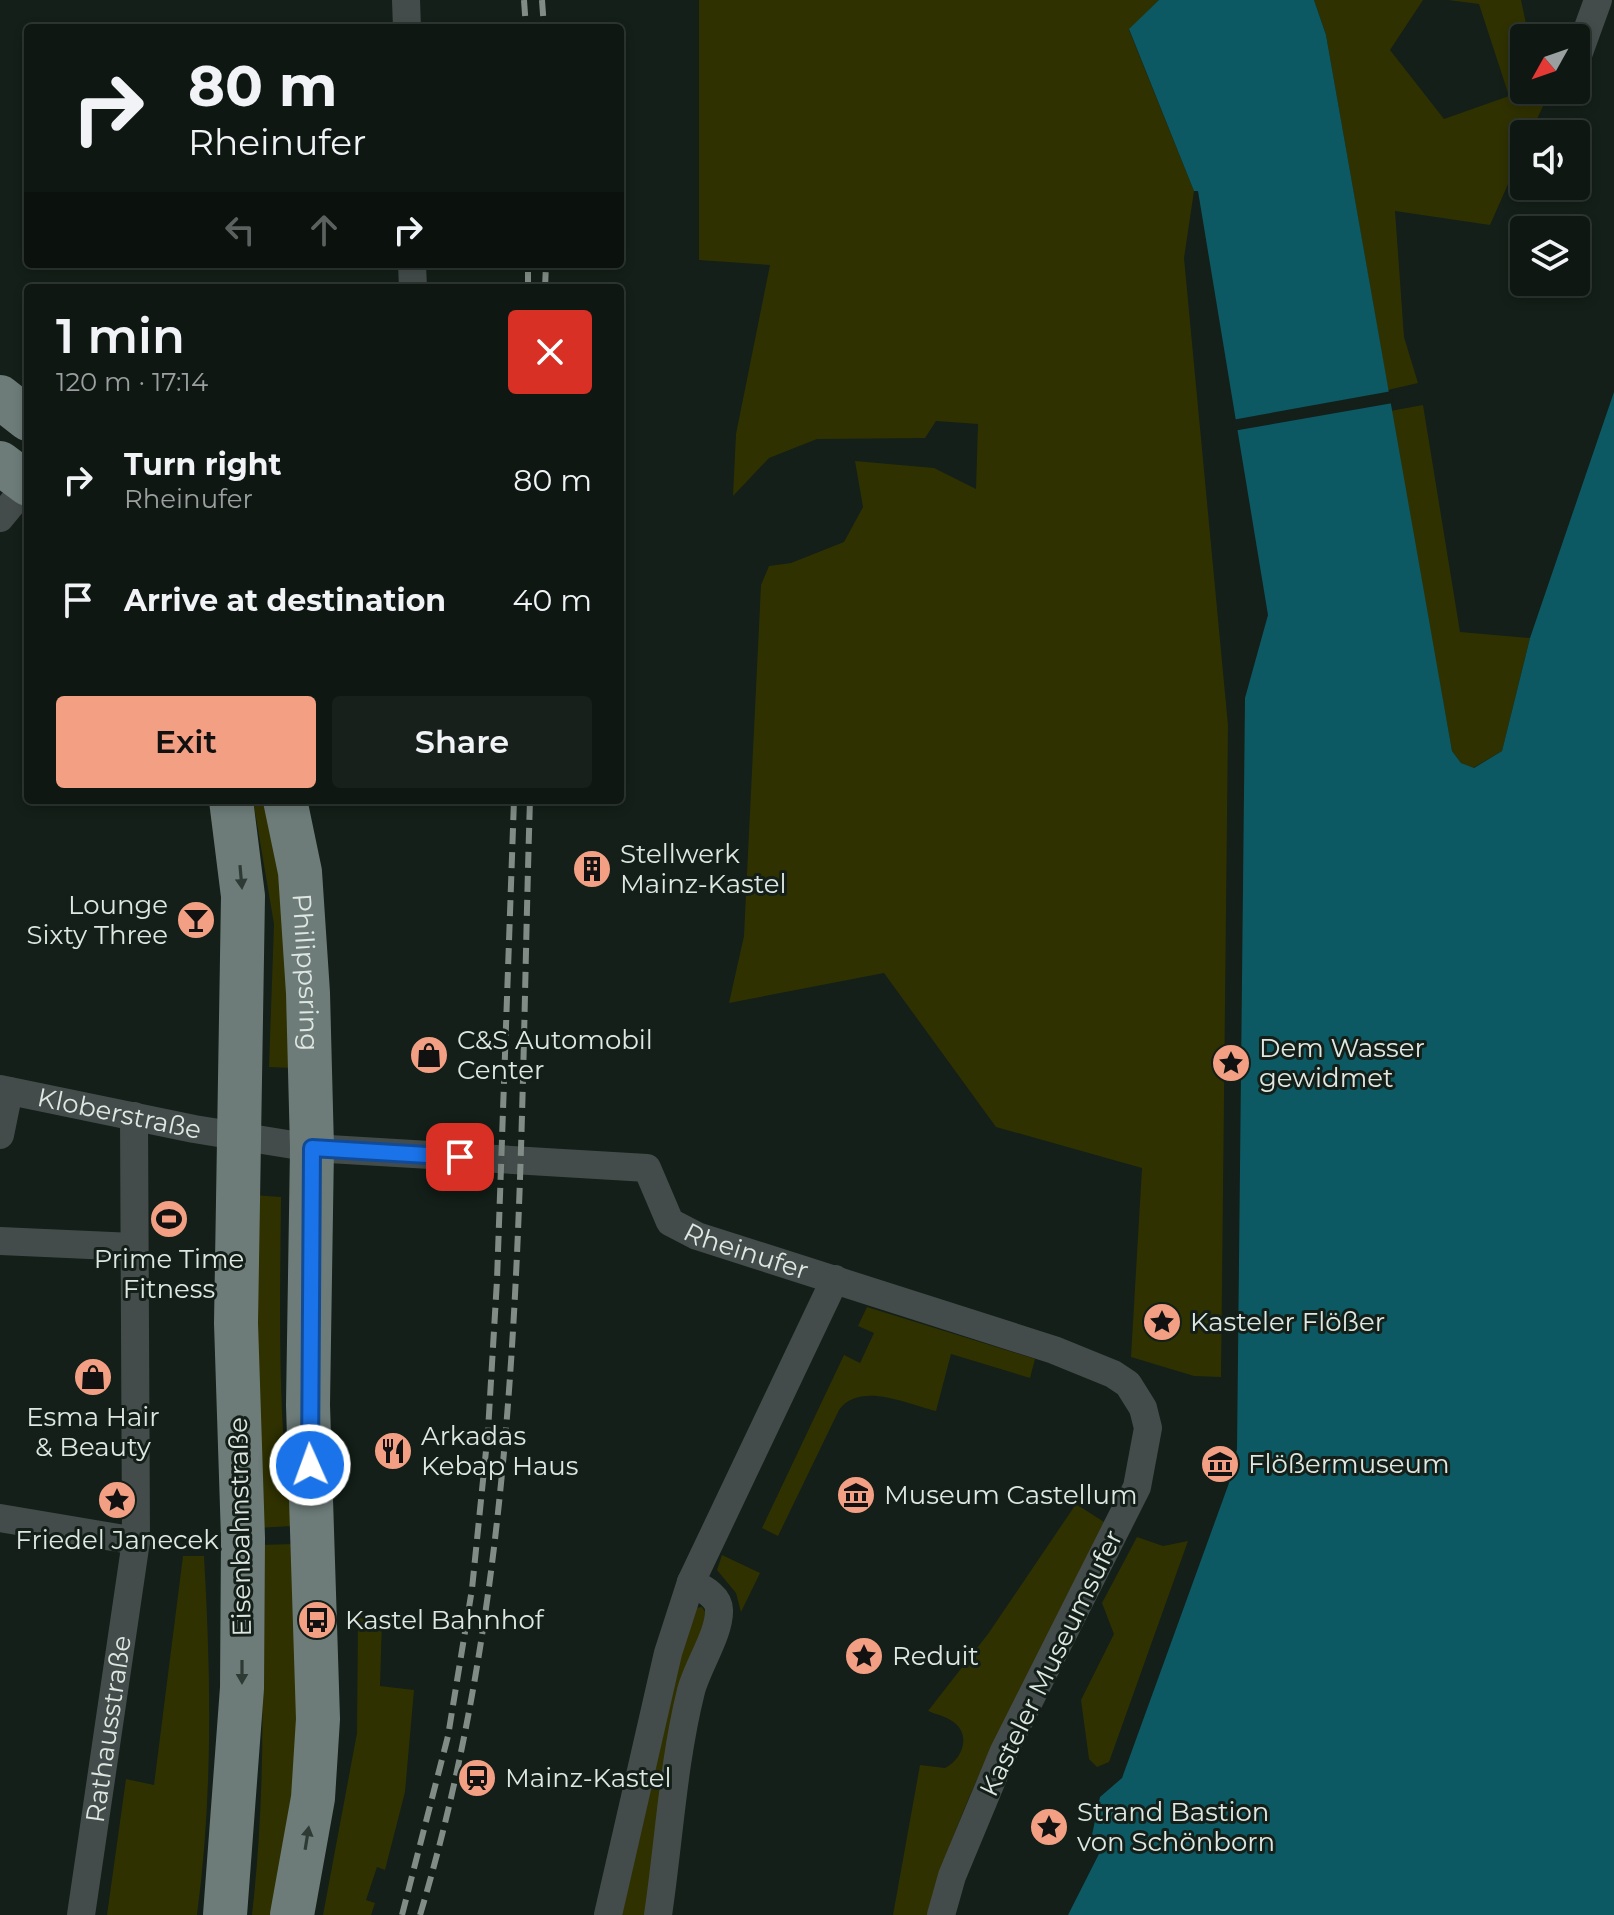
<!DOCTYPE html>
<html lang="en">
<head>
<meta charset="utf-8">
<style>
	:root { --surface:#0e1712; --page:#17201b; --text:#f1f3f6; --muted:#9b9f9f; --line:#2e3632; --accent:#f39f83 }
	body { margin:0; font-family:Montserrat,sans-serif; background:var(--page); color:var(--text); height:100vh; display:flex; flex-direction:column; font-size:30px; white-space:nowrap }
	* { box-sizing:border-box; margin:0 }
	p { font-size:26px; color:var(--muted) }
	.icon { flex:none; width:44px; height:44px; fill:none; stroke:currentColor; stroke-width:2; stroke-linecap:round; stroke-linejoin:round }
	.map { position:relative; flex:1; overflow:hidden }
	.drawer { position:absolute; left:24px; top:284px; width:600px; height:520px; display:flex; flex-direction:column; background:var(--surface); border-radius:8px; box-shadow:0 4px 12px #0003,0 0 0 2px var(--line) }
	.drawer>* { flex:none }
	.top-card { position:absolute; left:24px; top:24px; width:600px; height:244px; border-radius:8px; box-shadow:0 4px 12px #0003,0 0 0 2px var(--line); background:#0e1712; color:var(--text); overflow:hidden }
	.needle { width:52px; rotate:230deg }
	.tools { position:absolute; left:1510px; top:24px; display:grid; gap:16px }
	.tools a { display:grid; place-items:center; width:80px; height:80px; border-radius:8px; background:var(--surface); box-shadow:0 4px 12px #0003,0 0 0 2px var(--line); font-size:40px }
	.pin { position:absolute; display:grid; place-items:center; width:68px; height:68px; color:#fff; margin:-34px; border-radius:16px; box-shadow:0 4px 12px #0006 }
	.me { position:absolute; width:88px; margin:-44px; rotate:358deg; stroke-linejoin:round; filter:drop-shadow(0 0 6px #0008) }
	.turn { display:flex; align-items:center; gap:28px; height:168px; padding:0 32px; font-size:36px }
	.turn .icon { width:104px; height:104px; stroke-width:2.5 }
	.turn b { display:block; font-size:56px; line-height:68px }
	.lanes { display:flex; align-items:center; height:76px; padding:0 32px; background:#0003; justify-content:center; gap:40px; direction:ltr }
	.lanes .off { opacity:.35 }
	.round { display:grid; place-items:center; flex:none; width:84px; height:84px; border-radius:8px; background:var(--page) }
	.summary { display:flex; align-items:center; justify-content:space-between; height:136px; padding:0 32px }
	h1 { font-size:48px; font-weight:600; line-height:60px }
	.action { display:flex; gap:16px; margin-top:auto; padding:16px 32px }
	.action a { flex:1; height:92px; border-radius:8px; background:var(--accent); color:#111; font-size:32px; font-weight:600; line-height:92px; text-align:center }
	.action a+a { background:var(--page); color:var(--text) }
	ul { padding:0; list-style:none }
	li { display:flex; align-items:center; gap:24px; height:120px; padding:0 32px }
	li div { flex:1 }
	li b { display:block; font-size:30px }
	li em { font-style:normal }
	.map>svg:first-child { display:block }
</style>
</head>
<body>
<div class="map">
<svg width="1614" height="1915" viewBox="0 0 1614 1915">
	<rect width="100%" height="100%" fill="#131f18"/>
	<g fill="#2f3100">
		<polygon points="699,0 1159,0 1129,30 1194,191 1184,258 1228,725 1221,1377 1194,1376 1131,1357 1142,1168 996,1127 884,973 729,1003 744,936 761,585 769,566 791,563 844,542 863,507 855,461 934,468 976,489 978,424 936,421 925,438 817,439 769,458 733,496 736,434 770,265 699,260"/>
		<polygon points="1314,0 1423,0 1390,50 1444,119 1509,96 1479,4 1448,0 1521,0 1529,38 1524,38 1524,90 1540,90 1544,104 1530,134 1524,134 1524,148 1490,225 1395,211 1404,337 1418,383 1388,390 1326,35"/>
		<polygon points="1423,405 1460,632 1530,638 1502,751 1473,768 1461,763 1452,751 1390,411"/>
		<polygon points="253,800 274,800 293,1068 269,1067 274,924"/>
		<path d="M 253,1195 L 281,1197 C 280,1308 277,1416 292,1526 L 257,1528 Z"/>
		<path d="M 867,1307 L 1035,1359 L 1030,1378 L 951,1354 L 936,1411 C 907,1404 860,1381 839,1410 L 778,1536 L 762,1528 L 844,1355 L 860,1363 L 874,1333 L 858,1326 Z"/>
		<path d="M 1076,1504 L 1104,1522 C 1041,1655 968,1772 927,1915 L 893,1915 L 920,1765 L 945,1768 C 963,1759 972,1734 952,1721 C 945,1716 935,1714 928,1711 L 988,1634 Z"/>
		<polygon points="1137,1537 1163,1546 1188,1541 1109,1762 1097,1767 1089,1759 1081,1700 1114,1634 1102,1603"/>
		<path d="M 295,1544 L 303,1707 L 277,1915 L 252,1915 C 266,1791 264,1670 257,1545 Z"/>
		<polygon points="722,1555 760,1573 741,1612 736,1593 717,1570"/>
		<path d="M 183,1556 L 204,1556 C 211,1677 213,1794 197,1915 L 107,1915 L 126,1779 L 154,1785 Z"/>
		<polygon points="702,1607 707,1615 645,1915 622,1915 677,1665 695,1608"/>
		<polygon points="358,1618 382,1619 380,1686 414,1690 405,1792 385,1870 377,1867 366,1900 375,1903 371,1915 323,1915 357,1733"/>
	</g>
	<polygon fill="#0c5963" points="1159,0 1314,0 1326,35 1452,751 1461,763 1474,768 1502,751 1530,638 1614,392 1614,1915 1068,1915 1104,1844 1092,1835 1100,1797 1122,1778 1229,1483 1237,1449 1245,698 1268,615 1198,191 1194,191 1129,29"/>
	<polygon fill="#131f18" points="1392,391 1393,403 1233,431 1232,420"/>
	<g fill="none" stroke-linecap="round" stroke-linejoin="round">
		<g stroke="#444c4b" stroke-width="28">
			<polyline points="406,0 407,28"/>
			<polyline points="1577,58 1598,0"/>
			<polyline points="412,264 413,288"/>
			<polyline points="0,518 28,484"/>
			<path id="s1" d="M 0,1089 L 194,1129 L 312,1148 L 647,1168 L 670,1222 L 697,1236 L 1054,1350 L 1113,1374 L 1128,1384 L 1143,1408 L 1148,1428 L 1137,1487 L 1004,1751 L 952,1876 L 941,1915"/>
			<polyline points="0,1135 9,1091"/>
			<polyline points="0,1241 134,1247"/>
			<polyline points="0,1518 136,1541"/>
			<path id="s2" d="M 81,1915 L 136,1541 L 134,1116"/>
			<polyline points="608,1915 668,1653 691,1582 835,1279"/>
			<path d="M 658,1915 C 669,1841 673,1763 691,1691 C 697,1667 720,1633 719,1610 C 719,1596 702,1588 691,1582"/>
		</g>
		<g stroke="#6d7c79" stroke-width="44">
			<polyline points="0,397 28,419"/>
			<polyline points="0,463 28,484"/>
			<path id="s3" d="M 285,800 L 300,872 L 308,993 L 312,1148 L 308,1405 L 318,1719 L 313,1798 L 292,1915"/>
			<polyline points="225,1915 242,1688 243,1538 236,1323 243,896 231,800"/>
		</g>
		<g stroke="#828c86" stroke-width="6" stroke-dasharray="16 8" stroke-linecap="butt">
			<polyline points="524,0 526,28"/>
			<polyline points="542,0 544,28"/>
			<polyline points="528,288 528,264"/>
			<polyline points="545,288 546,264"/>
			<polyline points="402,1915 448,1736 472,1589 488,1431 497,1280 514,800"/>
			<path d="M 420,1915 C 528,1555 518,1172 530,800"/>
		</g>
	</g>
	<defs><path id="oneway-solid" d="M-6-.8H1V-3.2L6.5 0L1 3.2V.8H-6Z" transform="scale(2)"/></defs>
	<g fill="#2e3b35">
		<use href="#oneway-solid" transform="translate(241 877) rotate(85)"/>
		<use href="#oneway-solid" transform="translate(242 1672) rotate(90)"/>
		<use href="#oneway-solid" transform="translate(307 1838) rotate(-81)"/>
	</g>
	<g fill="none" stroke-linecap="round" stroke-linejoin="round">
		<defs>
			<polyline id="route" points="310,1465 312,1148 460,1157"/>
		</defs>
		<use href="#route" stroke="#114b97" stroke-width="20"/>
		<use href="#route" stroke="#1a73e8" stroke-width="14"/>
	</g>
	<defs>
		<symbol id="building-disc" viewBox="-11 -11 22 22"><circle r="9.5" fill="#f39f83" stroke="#131f18"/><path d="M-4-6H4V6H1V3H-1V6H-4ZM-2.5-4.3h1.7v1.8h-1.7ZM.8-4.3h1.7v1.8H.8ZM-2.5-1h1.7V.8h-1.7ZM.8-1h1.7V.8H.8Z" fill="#111"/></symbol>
		<symbol id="bar-disc" viewBox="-11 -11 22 22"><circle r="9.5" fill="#f39f83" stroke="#131f18"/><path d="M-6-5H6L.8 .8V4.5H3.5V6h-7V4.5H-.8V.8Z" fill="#111"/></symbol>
		<symbol id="shop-disc" viewBox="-11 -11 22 22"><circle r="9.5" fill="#f39f83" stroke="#131f18"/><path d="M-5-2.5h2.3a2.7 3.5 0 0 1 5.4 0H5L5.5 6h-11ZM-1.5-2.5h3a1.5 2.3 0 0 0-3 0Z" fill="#111"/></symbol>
		<symbol id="sight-disc" viewBox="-11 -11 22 22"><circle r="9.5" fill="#f39f83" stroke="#131f18"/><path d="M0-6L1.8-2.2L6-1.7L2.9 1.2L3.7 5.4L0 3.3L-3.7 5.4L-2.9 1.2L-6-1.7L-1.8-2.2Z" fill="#111"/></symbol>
		<symbol id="stadium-disc" viewBox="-11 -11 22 22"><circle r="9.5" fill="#f39f83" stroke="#131f18"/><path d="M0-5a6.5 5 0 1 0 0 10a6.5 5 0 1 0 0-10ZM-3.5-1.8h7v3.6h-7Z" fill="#111"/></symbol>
		<symbol id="restaurant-disc" viewBox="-11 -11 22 22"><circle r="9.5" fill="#f39f83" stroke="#131f18"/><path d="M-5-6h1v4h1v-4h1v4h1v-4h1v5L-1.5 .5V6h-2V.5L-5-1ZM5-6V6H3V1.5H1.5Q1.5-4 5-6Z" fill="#111"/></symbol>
		<symbol id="museum-disc" viewBox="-11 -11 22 22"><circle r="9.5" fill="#f39f83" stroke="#131f18"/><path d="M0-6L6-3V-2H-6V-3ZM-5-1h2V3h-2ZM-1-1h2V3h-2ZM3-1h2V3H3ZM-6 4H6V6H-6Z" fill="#111"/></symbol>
		<symbol id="bus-disc" viewBox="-11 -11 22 22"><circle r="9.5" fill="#f39f83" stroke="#131f18"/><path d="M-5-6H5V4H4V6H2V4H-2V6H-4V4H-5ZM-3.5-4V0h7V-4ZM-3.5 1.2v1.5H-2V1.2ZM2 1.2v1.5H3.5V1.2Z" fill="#111"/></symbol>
		<symbol id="station-disc" viewBox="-11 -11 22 22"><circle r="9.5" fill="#f39f83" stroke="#131f18"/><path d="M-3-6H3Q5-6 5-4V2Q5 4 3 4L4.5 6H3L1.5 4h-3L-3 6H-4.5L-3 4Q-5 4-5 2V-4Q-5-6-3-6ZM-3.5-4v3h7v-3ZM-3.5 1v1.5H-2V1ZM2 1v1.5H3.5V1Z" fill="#111"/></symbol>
	</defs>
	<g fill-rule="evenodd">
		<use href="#building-disc" x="570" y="847" width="44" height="44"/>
		<use href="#bar-disc" x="174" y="898" width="44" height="44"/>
		<use href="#shop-disc" x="407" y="1033" width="44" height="44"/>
		<use href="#sight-disc" x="1209" y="1041" width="44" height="44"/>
		<use href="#stadium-disc" x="147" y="1197" width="44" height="44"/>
		<use href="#sight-disc" x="1140" y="1300" width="44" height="44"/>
		<use href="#shop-disc" x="71" y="1355" width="44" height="44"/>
		<use href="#restaurant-disc" x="371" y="1429" width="44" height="44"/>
		<use href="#museum-disc" x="1198" y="1442" width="44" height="44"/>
		<use href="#museum-disc" x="834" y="1473" width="44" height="44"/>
		<use href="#sight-disc" x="95" y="1478" width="44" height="44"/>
		<use href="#bus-disc" x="295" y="1598" width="44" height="44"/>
		<use href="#sight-disc" x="842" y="1634" width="44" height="44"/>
		<use href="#station-disc" x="455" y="1756" width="44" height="44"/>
		<use href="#sight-disc" x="1027" y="1805" width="44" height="44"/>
	</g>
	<g text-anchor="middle" stroke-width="6" stroke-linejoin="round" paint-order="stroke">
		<g font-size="26" fill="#dfe7e2" stroke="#131f18" text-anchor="start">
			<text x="620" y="863">Stellwerk<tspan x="620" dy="30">Mainz-Kastel</tspan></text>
			<text x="168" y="914" text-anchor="end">Lounge<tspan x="168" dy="30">Sixty Three</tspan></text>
			<text x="457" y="1049">C&amp;S Automobil<tspan x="457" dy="30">Center</tspan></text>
			<text x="1259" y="1057">Dem Wasser<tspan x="1259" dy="30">gewidmet</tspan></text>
			<text x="169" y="1268" text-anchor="middle">Prime Time<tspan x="169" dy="30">Fitness</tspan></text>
			<text x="1190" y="1331">Kasteler Flößer</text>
			<text x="93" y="1426" text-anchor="middle">Esma Hair<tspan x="93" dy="30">&amp; Beauty</tspan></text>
			<text x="421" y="1445">Arkadas<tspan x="421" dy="30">Kebap Haus</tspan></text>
			<text x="1248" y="1473">Flößermuseum</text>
			<text x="884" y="1504">Museum Castellum</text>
			<text x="117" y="1549" text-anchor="middle">Friedel Janecek</text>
			<text x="345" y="1629">Kastel Bahnhof</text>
			<text x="892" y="1665">Reduit</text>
			<text x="505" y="1787">Mainz-Kastel</text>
			<text x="1077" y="1821">Strand Bastion<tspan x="1077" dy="30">von Schönborn</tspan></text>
		</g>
		<g font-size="26" fill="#dfe7e2" stroke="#131f18">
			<text dy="9" stroke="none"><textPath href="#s3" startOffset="174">Philippsring</textPath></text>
			<text dy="9" stroke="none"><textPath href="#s1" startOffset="122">Kloberstraße</textPath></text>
			<text dy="9" stroke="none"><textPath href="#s1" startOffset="794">Rheinufer</textPath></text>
			<text transform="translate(240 1527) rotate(-91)" y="9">Eisenbahnstraße</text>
			<text transform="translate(1051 1663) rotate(-64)" y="9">Kasteler Museumsufer</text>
			<text dy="9" stroke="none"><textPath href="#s2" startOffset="188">Rathausstraße</textPath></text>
		</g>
	</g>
</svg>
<div class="tools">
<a><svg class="needle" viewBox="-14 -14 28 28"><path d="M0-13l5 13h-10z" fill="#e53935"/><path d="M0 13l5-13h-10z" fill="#9b9f9f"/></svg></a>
<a><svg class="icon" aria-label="sound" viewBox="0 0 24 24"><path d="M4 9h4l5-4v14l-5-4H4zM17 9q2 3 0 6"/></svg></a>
<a><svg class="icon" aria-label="layers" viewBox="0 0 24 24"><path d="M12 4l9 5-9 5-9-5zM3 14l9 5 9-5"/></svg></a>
</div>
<div class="pin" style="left:460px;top:1157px;background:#d93025"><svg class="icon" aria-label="arrive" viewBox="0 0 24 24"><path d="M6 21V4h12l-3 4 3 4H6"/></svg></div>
<svg class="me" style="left:310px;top:1465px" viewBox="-20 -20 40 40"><circle r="17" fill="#1a73e8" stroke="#fff" stroke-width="3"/><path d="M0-11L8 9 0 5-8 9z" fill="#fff"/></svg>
<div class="top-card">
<div class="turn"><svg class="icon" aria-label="right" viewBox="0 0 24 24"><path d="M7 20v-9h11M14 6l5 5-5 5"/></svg><div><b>80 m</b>Rheinufer</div></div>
<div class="lanes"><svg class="icon off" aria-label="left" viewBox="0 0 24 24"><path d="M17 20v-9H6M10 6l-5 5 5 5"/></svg><svg class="icon off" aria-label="ahead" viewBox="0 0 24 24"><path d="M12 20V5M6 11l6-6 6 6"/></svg><svg class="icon" aria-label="right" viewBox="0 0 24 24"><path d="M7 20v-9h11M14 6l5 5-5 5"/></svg></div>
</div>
<section class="drawer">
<div class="summary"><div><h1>1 min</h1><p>120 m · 17:14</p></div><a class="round" style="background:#d93025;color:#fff"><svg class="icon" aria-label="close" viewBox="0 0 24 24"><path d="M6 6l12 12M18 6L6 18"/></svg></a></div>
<ul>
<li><svg class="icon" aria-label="right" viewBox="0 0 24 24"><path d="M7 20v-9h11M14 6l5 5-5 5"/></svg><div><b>Turn right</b><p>Rheinufer</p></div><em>80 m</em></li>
<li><svg class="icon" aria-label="arrive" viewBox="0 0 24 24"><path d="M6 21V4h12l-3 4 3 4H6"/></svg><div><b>Arrive at destination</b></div><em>40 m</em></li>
</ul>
<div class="action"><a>Exit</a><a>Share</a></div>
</section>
</div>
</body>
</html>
